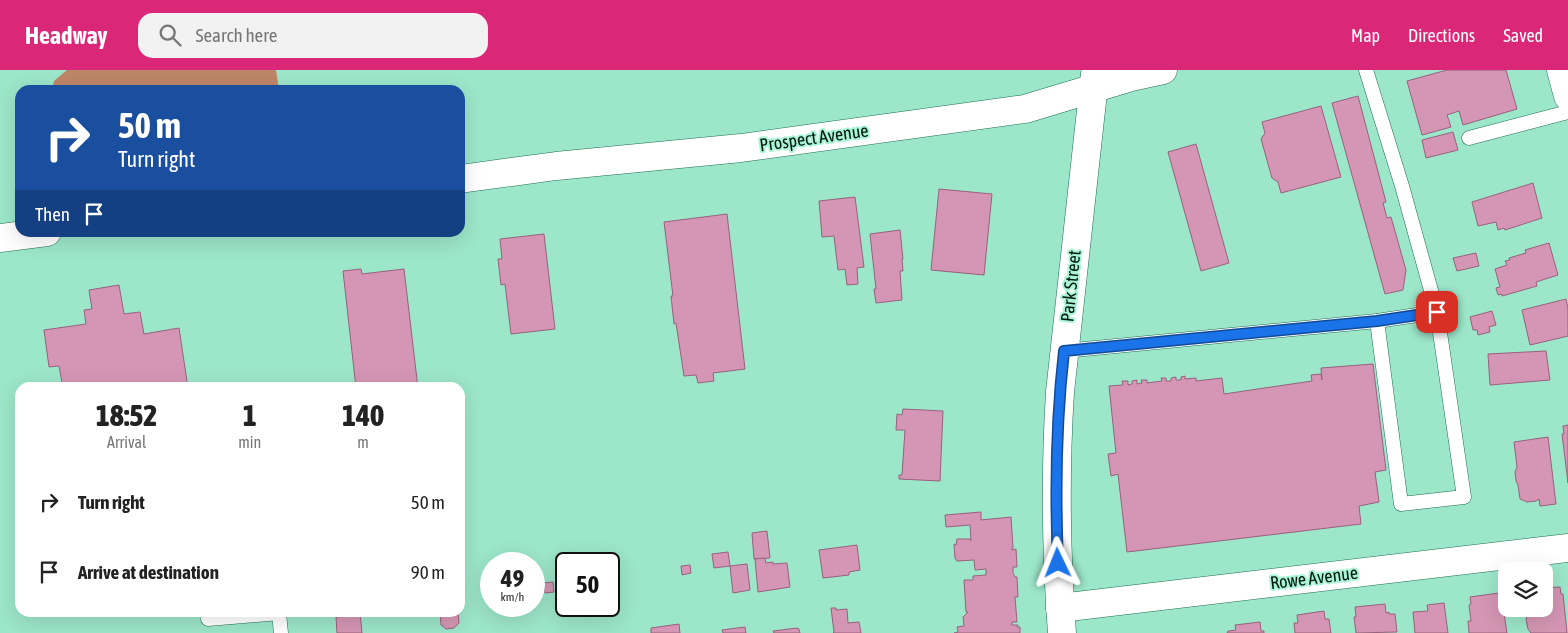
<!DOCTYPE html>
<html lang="en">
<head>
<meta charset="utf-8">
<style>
	:root { --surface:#fff; --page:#f2f2f2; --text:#222; --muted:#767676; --accent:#db2777 }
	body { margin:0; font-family:"Asap Condensed",sans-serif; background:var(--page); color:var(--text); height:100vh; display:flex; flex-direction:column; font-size:19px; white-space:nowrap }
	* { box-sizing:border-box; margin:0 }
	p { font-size:16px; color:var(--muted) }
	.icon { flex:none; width:28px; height:28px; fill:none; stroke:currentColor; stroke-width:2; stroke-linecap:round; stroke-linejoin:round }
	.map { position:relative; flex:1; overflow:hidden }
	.drawer { position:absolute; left:15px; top:312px; width:450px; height:235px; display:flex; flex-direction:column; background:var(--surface); border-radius:15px; box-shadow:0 5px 20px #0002 }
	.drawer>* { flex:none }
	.hud { position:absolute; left:15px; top:15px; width:450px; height:152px; border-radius:15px; box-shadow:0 5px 20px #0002; background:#1a4fa0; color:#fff; overflow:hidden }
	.buttons { position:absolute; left:1498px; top:492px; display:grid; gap:10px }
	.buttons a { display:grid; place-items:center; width:55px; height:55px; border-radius:10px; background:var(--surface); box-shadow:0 5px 20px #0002; font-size:25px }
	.speed { position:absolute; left:480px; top:482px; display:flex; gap:10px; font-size:25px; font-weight:700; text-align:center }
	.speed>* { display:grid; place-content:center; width:65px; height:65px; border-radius:50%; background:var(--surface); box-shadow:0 5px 20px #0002; line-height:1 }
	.speed small { font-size:12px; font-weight:400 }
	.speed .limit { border:2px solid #111; border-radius:8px; background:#fff; color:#111 }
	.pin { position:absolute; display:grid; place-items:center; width:42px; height:42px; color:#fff; margin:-21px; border-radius:10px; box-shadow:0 2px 8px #0006 }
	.me { position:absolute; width:55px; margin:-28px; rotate:358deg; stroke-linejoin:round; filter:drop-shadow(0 0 4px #0008) }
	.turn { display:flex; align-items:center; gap:18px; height:105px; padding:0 20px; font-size:22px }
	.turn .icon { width:65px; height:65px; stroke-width:2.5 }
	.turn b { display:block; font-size:35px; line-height:42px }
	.then { display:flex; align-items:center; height:48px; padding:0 20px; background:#0003; gap:10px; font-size:19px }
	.eta { display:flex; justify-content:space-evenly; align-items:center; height:85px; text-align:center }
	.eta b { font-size:30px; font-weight:800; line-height:35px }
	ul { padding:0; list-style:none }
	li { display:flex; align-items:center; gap:15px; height:70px; padding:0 20px }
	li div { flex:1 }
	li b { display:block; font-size:19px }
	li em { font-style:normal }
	header { display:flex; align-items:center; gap:30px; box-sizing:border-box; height:70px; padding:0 25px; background:var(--accent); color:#fff }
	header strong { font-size:24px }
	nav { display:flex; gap:28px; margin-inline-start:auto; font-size:18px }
	.search { width:350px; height:45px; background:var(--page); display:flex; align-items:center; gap:12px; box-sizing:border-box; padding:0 18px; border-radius:15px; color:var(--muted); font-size:19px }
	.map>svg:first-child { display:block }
</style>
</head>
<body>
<header>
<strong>Headway</strong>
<div class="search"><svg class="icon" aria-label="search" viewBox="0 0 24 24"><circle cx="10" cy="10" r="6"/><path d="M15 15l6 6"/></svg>Search here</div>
<nav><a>Map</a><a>Directions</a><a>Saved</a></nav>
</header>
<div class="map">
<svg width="1568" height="563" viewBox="0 0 1568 563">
	<rect width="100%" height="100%" fill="#9ce6ca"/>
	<polygon fill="#be8668" points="67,0 276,0 279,20 52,20 54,11"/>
	<g fill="#d496b4" stroke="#9a607d">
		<polygon points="1447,0 1506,0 1517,39 1463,55 1459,41 1447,45 1451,57 1422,65 1407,11"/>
		<polygon points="1358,26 1386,132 1383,133 1387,148 1391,147 1406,200 1403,220 1385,224 1332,33"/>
		<polygon points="1321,36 1341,107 1281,123 1278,112 1272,108 1261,69 1265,63 1262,52"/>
		<polygon points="1453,62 1458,80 1426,88 1422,70"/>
		<polygon points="1196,74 1229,193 1201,201 1168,82"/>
		<polygon points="1533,113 1542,148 1505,160 1504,158 1498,160 1496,152 1478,156 1472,132"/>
		<polygon points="939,119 992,124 984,205 931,200"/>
		<polygon points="855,127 864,197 857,198 858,214 847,215 845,199 838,200 834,166 822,167 819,131"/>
		<polygon points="727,144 745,299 713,303 714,311 698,313 696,305 684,306 676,253 674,254 671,226 673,226 664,152"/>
		<polygon points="900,160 903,189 902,189 903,201 900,201 902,230 876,233 874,219 876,219 870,164"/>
		<polygon points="544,164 555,259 511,264 505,214 501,215 498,189 502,189 500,169"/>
		<polygon points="1549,173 1558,205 1536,212 1537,216 1502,226 1502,224 1498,225 1496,218 1500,217 1495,199 1507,195 1505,191 1510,190 1509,188 1526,183 1525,180"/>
		<polygon points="1476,183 1479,196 1457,201 1453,188"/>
		<polygon points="361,199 362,204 404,199 418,318 356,318 343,201"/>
		<polygon points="119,215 124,244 140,242 144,264 179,258 188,318 63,318 59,296 49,297 44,260 86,254 84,240 92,239 89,220"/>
		<polygon points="1566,229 1568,239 1568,266 1530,275 1522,240"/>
		<polygon points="1492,241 1496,255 1489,257 1490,262 1478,265 1477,260 1473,260 1470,247"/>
		<polygon points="1546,281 1550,310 1490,315 1488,284"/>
		<polygon points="1373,294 1386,400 1375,402 1379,432 1359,436 1361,454 1127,482 1118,404 1111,406 1108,384 1116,383 1109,316 1123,315 1122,311 1128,311 1128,315 1132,314 1132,311 1137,310 1137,314 1142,313 1141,310 1147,310 1147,313 1162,311 1161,308 1166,308 1166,311 1171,311 1171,308 1176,307 1176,310 1181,310 1181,307 1185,306 1185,309 1196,308 1196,311 1222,308 1224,324 1312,311 1311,305 1321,304 1322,310 1321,298"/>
		<polygon points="903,339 943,341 940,411 899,409 899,405 902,405 905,360 896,360 897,344 902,345"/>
		<polygon points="1568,355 1568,413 1562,364 1564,364 1563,356"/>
		<polygon points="1548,367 1556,434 1540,436 1539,429 1536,431 1527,432 1520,429 1518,415 1516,411 1515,402 1517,397 1514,372"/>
		<polygon points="981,442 981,450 1011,447 1013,478 1012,478 1012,480 1016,479 1017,497 1013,497 1013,503 1015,507 1017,507 1018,527 1015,527 1017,552 1012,552 1012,555 1018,555 1017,557 1020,557 1020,563 954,563 958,562 957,557 964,556 963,547 968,542 966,542 964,510 973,510 973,506 986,505 986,499 975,500 974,490 957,491 955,488 954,474 956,475 957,469 970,469 971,471 970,455 946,457 945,445"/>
		<polygon points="767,461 770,488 754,489 752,463"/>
		<polygon points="857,475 860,500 849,502 849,505 823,508 819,480"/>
		<polygon points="728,482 730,496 714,498 712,484"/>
		<polygon points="765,488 766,493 773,492 773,494 787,493 790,517 758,522 755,489"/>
		<polygon points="747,494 750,520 733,523 730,496"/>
		<polygon points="690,495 691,503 682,505 681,496"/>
		<polygon points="553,512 554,522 545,523 543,513"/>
		<polygon points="1560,517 1561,524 1563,524 1567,563 1531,563 1528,559 1526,549 1529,544 1528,539 1544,539 1544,518"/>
		<polygon points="1499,523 1500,530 1502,530 1507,563 1469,563 1468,551 1471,551 1469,535 1471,534 1470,527"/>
		<polygon points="1444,533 1448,563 1415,563 1413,542 1428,541 1427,535"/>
		<polygon points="1385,534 1386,543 1389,542 1389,544 1395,544 1397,562 1356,563 1354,547 1356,547 1355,537"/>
		<polygon points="831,538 836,538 836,540 847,539 848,553 859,552 861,563 833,563 834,562"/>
		<polygon points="1324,541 1325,549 1329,549 1331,563 1295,563 1294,553 1298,553 1297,545"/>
		<polygon points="337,542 360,542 362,563 337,563 336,547 338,547"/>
		<polygon points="440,542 458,542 459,553 454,558 446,559 441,555"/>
		<polygon points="1260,552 1261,561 1264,561 1264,563 1227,563 1228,561 1236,560 1235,555"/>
		<polygon points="679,554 680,563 651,563 651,558"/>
		<polygon points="745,557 746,563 723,563 722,560"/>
		<polygon points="797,558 799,559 800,563 774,563 773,561"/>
	</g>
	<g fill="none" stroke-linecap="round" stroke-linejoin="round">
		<defs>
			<g id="service">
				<polyline points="1366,0 1402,116 1437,242 1464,427 1401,434 1377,251"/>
				<polyline points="1469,68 1568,42"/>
				<polyline points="1064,281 1377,251 1437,242"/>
				<polyline points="208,549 279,543 281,563"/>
			</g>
			<g id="minor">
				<polyline points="1561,0 1568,26"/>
				<polyline points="1060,538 1568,478"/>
			</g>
			<g id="secondary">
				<polyline points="460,109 556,96 741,78 1025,39 1131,7 1163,0"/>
				<polyline points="0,168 47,162"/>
				<path d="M 1062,563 C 1056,483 1055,402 1060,322 L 1095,4"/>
			</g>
		</defs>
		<use href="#service" stroke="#1f6c55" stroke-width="15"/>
		<use href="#minor" stroke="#1f6c55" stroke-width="29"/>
		<use href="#secondary" stroke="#1f6c55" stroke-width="29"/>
		<use href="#service" stroke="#fff" stroke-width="14"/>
		<use href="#minor" stroke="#fff" stroke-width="28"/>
		<use href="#secondary" stroke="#fff" stroke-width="28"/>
	</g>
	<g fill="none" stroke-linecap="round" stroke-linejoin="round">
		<defs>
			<path id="route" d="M 1058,493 C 1055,422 1056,351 1064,281 L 1377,251 L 1437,242"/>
		</defs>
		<use href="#route" stroke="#114b97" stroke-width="12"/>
		<use href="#route" stroke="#1a73e8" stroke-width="9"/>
	</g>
	<g text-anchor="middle" stroke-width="4" stroke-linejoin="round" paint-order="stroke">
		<g font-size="18" fill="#00170e" stroke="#a9f4d7">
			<text transform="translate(814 68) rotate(-8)" y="6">Prospect Avenue</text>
			<text transform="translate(1071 216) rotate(-84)" y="6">Park Street</text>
			<text transform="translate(1314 508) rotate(-7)" y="6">Rowe Avenue</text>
		</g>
	</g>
</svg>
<div class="buttons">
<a><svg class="icon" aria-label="layers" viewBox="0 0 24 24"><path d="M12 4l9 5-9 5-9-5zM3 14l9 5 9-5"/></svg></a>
</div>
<div class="speed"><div>49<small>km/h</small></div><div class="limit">50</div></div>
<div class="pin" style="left:1437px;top:242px;background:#d93025"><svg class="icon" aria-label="arrive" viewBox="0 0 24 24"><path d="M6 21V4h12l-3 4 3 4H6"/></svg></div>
<svg class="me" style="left:1058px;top:493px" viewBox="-20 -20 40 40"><path d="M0-17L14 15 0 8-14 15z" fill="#1a73e8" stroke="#fff" stroke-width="4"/></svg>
<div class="hud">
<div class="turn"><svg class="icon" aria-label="right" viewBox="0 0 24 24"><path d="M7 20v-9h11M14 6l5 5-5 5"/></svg><div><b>50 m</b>Turn right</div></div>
<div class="then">Then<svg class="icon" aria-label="arrive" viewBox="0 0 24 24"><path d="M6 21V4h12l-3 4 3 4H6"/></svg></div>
</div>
<section class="drawer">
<div class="eta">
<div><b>18:52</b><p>Arrival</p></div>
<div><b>1</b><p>min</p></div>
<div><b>140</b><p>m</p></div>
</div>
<ul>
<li><svg class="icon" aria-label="right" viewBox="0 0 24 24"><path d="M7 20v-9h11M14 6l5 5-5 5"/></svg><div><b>Turn right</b></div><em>50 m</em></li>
<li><svg class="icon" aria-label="arrive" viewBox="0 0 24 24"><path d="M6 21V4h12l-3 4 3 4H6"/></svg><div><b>Arrive at destination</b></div><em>90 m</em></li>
</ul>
</section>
</div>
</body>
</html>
